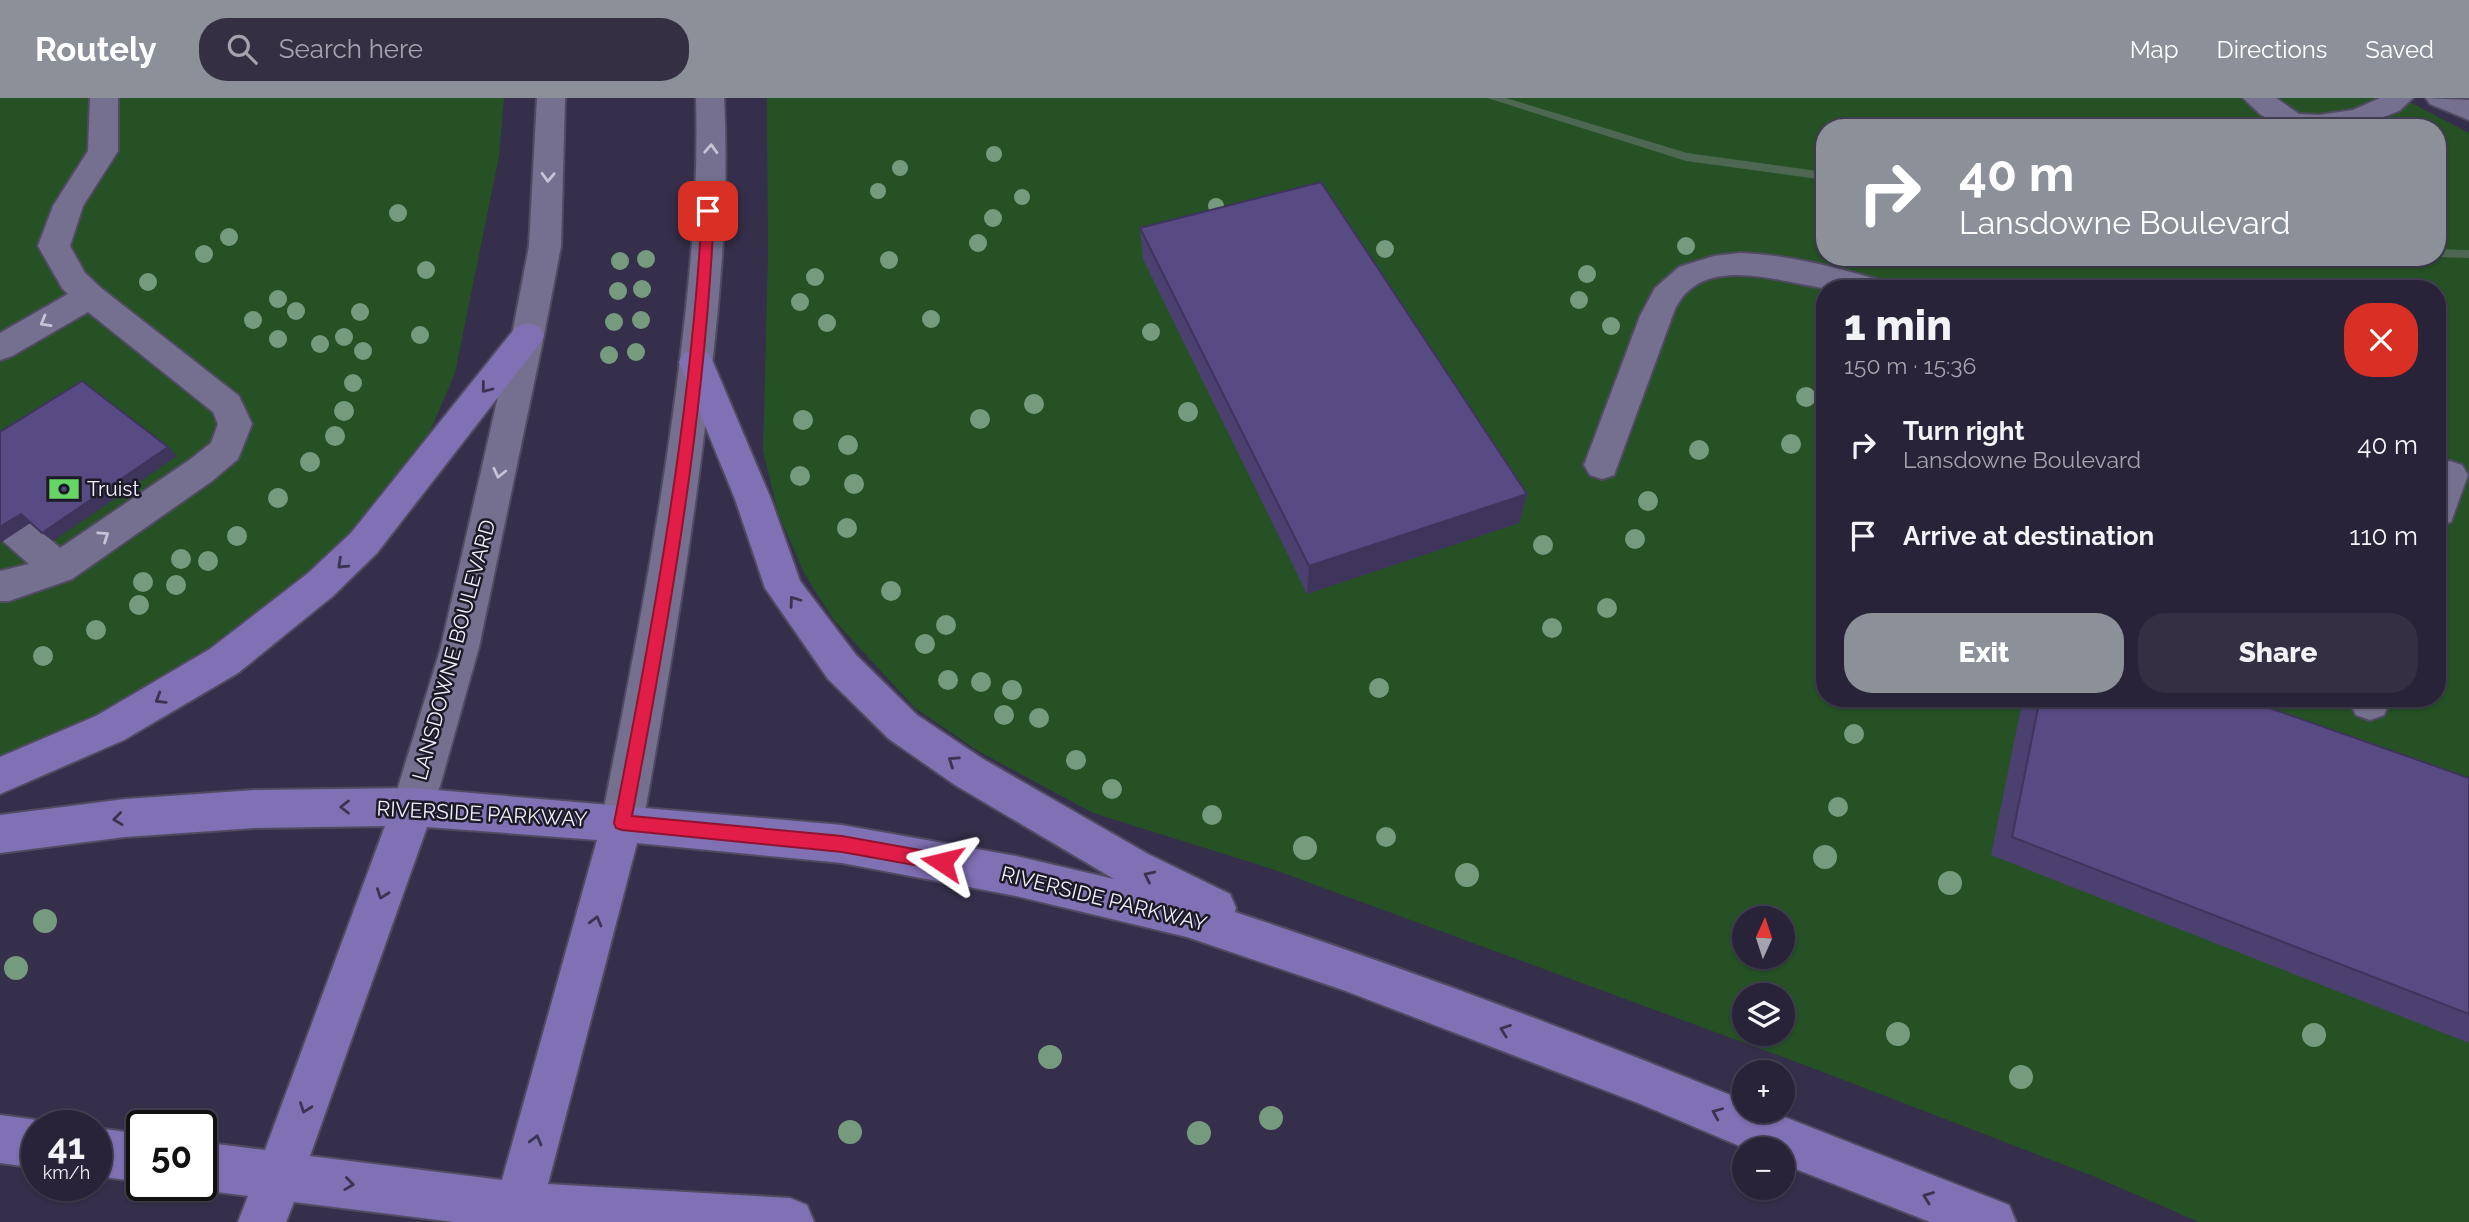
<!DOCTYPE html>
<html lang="en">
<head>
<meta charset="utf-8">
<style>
	:root { --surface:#282338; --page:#342f43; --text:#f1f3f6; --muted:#a5a4ae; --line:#444053; --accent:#8c9099 }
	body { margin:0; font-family:Raleway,sans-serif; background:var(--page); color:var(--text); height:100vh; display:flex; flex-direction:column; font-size:26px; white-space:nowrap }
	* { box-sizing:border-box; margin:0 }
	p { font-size:23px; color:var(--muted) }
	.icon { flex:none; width:38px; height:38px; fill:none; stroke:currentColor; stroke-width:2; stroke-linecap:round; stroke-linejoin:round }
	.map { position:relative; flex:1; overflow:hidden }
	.panel { position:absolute; left:1816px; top:182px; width:630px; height:427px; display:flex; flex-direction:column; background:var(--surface); border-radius:28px; box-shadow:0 2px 5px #0004,0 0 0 2px var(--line) }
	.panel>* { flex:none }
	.guide { position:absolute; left:1816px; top:21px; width:630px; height:147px; border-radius:28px; box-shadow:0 2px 5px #0004,0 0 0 2px var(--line); background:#8c9099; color:#fff; overflow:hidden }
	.needle { width:46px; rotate:3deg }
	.buttons { position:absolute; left:1732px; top:808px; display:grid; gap:14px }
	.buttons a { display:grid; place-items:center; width:63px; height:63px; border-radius:50%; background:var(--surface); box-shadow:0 2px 5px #0004,0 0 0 2px var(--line); font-size:35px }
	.speed { position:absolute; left:21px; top:1012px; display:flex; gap:14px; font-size:35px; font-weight:700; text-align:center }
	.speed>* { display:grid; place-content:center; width:91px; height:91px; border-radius:50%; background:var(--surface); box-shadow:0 2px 5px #0004,0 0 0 2px var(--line); line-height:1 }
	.speed small { font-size:18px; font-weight:400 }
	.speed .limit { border:4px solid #111; border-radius:10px; background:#fff; color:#111 }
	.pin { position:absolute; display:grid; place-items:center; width:60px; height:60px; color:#fff; margin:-30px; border-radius:14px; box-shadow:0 4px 10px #0006 }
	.me { position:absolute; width:77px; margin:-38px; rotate:280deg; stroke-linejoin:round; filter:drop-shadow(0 0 5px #0008) }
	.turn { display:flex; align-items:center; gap:24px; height:147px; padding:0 28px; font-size:32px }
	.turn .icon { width:91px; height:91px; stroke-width:2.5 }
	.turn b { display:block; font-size:49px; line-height:60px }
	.round { display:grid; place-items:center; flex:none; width:74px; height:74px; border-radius:28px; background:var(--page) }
	.overview { display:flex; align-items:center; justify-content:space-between; height:119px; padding:0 28px }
	h1 { font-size:42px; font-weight:800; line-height:52px }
	.cta { display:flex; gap:14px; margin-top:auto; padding:14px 28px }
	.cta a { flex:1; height:80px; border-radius:28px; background:var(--accent); color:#fff; font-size:28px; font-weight:800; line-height:80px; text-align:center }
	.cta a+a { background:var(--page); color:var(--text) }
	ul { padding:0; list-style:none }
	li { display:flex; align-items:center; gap:21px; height:91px; padding:0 28px }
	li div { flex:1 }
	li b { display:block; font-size:26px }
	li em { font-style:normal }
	header { display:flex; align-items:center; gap:42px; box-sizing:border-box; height:98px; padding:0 35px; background:var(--accent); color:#fff }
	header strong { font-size:33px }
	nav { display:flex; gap:38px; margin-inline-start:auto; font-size:24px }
	.search { width:490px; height:63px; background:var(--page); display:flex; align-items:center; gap:18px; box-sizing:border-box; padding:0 24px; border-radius:28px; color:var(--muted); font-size:26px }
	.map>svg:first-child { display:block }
</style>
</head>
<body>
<header>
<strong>Routely</strong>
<div class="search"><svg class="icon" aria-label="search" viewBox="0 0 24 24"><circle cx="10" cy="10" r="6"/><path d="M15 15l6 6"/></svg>Search here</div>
<nav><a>Map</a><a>Directions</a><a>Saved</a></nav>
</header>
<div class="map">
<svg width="2469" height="1124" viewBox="0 0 2469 1124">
	<rect width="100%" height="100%" fill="#352f4b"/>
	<g fill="#255125" fill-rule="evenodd">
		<polygon points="0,0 504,0 499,58 455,275 428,338 384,407 254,527 144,598 0,664"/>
		<path d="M 767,0 L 2402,0 L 2469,35 L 2469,1124 L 2199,1124 L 2093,1078 L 1802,966 L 1269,770 L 1093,715 L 978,653 L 915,610 L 833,521 L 804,475 L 778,415 L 763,353 L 768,158 ZM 1825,30 L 2438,30 L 2438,159 L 1825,159 ZM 1825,191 L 2438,191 L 2438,600 L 1825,600 ZM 1745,821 L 1783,821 L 1783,859 L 1745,859 ZM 1745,898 L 1783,898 L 1783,936 L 1745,936 Z"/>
	</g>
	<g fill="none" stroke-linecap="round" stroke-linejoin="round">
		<g fill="#4e6752" fill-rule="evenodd">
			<polygon points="1487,0 1506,0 1687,55 1825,74 1825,82 1686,63"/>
			<polygon points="2438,151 2469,152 2469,160 2437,159"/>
			<path d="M 2327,159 L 2360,159 C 2353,166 2334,166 2327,159 Z"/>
		</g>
		<defs>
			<g id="minor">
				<path d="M 90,0 L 118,0 L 118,53 L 83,108 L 70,148 L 85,175 L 101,190 L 239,298 L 252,326 L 238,361 L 212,383 L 72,481 L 9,503 L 0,503 L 0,473 L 29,466 L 4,444 L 0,432 L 4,424 C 29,416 43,435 60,450 L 188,363 L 211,345 L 218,326 L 213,314 L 88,214 L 12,258 L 0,262 L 0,235 L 68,196 L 62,190 L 38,148 L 53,108 L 88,53 Z"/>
				<polygon points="537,0 565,0 561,148 544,237 479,549 434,709 428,722 413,728 398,722 392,709 441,549 512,237 529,148"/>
				<path d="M 696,0 L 724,0 C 729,96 721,190 710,285 C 694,433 669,579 643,725 L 637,738 L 622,744 L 607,738 L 601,725 C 630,579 658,433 677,286 C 689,191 699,96 696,0 Z"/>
				<polygon points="2243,0 2276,0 2299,16 2319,17 2353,12 2380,0 2413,0 2399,13 2354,30 2282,30 2260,16"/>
				<polygon points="2426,0 2469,2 2469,22 2430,6"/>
				<path d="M 1740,155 C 1789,157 1835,169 1882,183 L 1887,191 C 1869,191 1850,192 1832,191 C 1785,187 1704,152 1675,211 L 1614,377 L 1602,381 L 1590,377 L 1584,367 L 1640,218 L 1655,190 L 1679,169 L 1714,158 Z"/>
				<polygon points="2450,363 2462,367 2468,377 2451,424 2438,428 2438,367"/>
				<polygon points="2351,600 2391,600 2384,617 2370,622 2356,617 2350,605"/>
			</g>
			<g id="major">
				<polygon points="528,225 540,229 544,237 540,245 377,455 333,498 238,575 124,642 0,696 0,659 96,618 210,551 307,476 351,435 516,229"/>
				<path d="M 696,252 L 708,255 L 713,264 L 771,401 L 800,483 L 856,557 L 917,617 L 983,661 L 1148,756 L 1230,796 L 1236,810 L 1235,814 C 1407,871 1577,934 1745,1003 L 1745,1013 L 1769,1013 L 2009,1107 L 2016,1124 L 1930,1124 L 1783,1066 L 1783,1052 L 1749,1052 L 1638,1005 L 1343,892 L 1187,839 L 1016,798 L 842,765 L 637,745 L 548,1086 L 790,1100 L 807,1107 L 814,1124 L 454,1124 L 294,1104 L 286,1124 L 238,1124 L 248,1098 L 201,1092 L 189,1087 L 201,1087 L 201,1044 L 265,1052 L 385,728 L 255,730 L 125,739 L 0,755 L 0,717 L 125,701 L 255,692 L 413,690 L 842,727 L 1016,758 L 1114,781 L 955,687 L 889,641 L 828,581 L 765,490 L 735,401 L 679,264 L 684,255 ZM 427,729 L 597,742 L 502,1082 L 310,1058 Z"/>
				<polygon points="0,1017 37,1022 49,1027 37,1027 37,1070 0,1065"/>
				<polygon points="96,1030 142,1036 142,1084 96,1078"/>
			</g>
		</defs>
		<use href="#minor" stroke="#504b61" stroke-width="4"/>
		<use href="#major" stroke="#504b61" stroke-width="4"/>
		<use href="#minor" fill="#767090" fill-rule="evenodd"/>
		<use href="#major" fill="#8070b4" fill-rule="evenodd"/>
	</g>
	<g fill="#769a7e">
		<circle cx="994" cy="56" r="8"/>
		<circle cx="900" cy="70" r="8"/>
		<circle cx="878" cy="93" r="8"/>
		<circle cx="1022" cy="99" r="8"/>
		<circle cx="1216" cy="108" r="8"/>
		<circle cx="398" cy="115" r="9"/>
		<circle cx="993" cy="120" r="9"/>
		<circle cx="229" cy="139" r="9"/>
		<circle cx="978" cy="145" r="9"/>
		<circle cx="1686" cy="148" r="9"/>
		<circle cx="1385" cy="151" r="9"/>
		<circle cx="204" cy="156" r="9"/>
		<circle cx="646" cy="161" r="9"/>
		<circle cx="889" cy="162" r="9"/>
		<circle cx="620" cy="163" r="9"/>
		<circle cx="426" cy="172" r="9"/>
		<circle cx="1587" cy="176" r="9"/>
		<circle cx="815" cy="179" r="9"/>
		<circle cx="148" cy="184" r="9"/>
		<circle cx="642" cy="191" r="9"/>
		<circle cx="618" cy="193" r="9"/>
		<circle cx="278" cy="201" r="9"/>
		<circle cx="1579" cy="202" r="9"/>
		<circle cx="800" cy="204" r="9"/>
		<circle cx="296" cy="213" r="9"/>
		<circle cx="360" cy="214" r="9"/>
		<circle cx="931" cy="221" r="9"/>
		<circle cx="253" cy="222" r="9"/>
		<circle cx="641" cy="222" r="9"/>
		<circle cx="614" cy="224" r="9"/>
		<circle cx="827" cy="225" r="9"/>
		<circle cx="1611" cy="228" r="9"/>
		<circle cx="1151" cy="234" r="9"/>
		<circle cx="420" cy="237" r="9"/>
		<circle cx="344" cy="239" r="9"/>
		<circle cx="278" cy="241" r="9"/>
		<circle cx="320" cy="246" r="9"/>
		<circle cx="363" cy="253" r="9"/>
		<circle cx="636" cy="254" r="9"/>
		<circle cx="609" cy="257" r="9"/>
		<circle cx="353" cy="285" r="9"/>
		<circle cx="1806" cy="299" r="10"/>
		<circle cx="1034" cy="306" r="10"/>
		<circle cx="344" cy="313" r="10"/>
		<circle cx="1188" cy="314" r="10"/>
		<circle cx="980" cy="321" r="10"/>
		<circle cx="803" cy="322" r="10"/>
		<circle cx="335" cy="338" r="10"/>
		<circle cx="1791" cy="346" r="10"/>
		<circle cx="848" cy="347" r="10"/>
		<circle cx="1699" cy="352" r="10"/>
		<circle cx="310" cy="364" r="10"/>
		<circle cx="800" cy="378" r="10"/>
		<circle cx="854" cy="386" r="10"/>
		<circle cx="278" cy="400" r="10"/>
		<circle cx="1648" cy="403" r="10"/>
		<circle cx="847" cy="430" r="10"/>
		<circle cx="237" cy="438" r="10"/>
		<circle cx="1635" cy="441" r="10"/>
		<circle cx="1543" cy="447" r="10"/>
		<circle cx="181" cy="461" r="10"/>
		<circle cx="208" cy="463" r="10"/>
		<circle cx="143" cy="484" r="10"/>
		<circle cx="176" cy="487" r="10"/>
		<circle cx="891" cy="493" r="10"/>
		<circle cx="139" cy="507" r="10"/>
		<circle cx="1607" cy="510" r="10"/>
		<circle cx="946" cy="527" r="10"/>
		<circle cx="1552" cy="530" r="10"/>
		<circle cx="96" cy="532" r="10"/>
		<circle cx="925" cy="546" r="10"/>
		<circle cx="43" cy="558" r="10"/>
		<circle cx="948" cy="582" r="10"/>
		<circle cx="981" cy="584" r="10"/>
		<circle cx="1379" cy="590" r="10"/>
		<circle cx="1012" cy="592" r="10"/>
		<circle cx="1004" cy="617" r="10"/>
		<circle cx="1039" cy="620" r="10"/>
		<circle cx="1854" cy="636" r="10"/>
		<circle cx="1076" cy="662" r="10"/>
		<circle cx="1112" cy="691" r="10"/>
		<circle cx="1838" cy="709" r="10"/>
		<circle cx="1212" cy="717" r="10"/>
		<circle cx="1386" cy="739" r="10"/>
		<circle cx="1305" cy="750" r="12"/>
		<circle cx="1825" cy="759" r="12"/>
		<circle cx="1467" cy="777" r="12"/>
		<circle cx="1950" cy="785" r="12"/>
		<circle cx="45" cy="823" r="12"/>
		<circle cx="16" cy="870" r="12"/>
		<circle cx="1898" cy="936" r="12"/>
		<circle cx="2314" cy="937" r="12"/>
		<circle cx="1050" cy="959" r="12"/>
		<circle cx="2021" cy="979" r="12"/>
		<circle cx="1271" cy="1020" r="12"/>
		<circle cx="850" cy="1034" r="12"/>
		<circle cx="1199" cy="1035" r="12"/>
	</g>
	<g fill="#4c4071">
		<polygon points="1140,130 1527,396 1519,425 1307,496 1143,161"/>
		<polygon points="2023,600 2241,600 2469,680 2469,945 1991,757"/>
	</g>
	<g fill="#3e345c">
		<polygon points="168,349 177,358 53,443 42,435"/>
		<polygon points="1527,396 1519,425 1307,496 1309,468"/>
		<polygon points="21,416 32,424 0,445 0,429"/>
	</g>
	<g fill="#584a83" stroke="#3e345c" stroke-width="2">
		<polygon points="1321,84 1527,396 1309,468 1140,130"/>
		<polygon points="82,283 168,349 42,435 21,416 0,429 0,334"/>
		<polygon points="2040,600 2241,600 2469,680 2469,916 2012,739"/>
	</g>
	<defs><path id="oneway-chevron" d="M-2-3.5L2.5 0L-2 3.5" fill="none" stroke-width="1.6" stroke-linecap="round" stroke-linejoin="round" transform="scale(1.75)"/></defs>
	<g stroke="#c6c3d7">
		<use href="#oneway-chevron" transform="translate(711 51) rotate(-87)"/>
		<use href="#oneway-chevron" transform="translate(548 79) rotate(92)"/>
		<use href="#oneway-chevron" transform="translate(45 224) rotate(150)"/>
		<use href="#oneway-chevron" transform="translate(499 375) rotate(103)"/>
		<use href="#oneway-chevron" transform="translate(104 438) rotate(-34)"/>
	</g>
	<g stroke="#3a3451">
		<use href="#oneway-chevron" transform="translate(486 290) rotate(128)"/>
		<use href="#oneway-chevron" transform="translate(342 466) rotate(137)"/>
		<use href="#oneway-chevron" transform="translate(794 503) rotate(-126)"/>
		<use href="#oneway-chevron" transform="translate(160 601) rotate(149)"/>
		<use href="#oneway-chevron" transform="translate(953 663) rotate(-146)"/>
		<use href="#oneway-chevron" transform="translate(345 709) rotate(180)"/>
		<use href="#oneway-chevron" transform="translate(118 721) rotate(173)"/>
		<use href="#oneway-chevron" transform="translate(1149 778) rotate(-154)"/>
		<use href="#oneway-chevron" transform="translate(382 796) rotate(110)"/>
		<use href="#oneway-chevron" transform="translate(596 823) rotate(-75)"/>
		<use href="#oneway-chevron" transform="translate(1505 932) rotate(-160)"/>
		<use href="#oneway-chevron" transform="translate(305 1010) rotate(110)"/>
		<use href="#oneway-chevron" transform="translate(1717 1015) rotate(-157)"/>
		<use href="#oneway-chevron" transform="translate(536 1042) rotate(-75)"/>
		<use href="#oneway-chevron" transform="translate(349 1086) rotate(7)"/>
		<use href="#oneway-chevron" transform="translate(1928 1099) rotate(-159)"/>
	</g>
	<path fill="#e11d48" stroke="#92132f" stroke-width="2" d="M 708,108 L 714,113 C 705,317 670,518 632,718 L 842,738 L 942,756 L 948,759 L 950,764 L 948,770 L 942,772 L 842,754 L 622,732 L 616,730 L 614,725 C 654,522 691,319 702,113 Z"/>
	<defs>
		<symbol id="bank-bare" viewBox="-9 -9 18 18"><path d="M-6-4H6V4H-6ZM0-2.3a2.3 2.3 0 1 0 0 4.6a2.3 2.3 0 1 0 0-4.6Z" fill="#67d466" stroke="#1c1a26" stroke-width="2.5" paint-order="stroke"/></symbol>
	</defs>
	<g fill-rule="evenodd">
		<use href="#bank-bare" x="42" y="369" width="44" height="44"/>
	</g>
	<g text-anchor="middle" stroke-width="5" stroke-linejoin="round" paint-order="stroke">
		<g font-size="21" fill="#f1effd" stroke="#1c1a26" text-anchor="start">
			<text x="87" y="398">Truist</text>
		</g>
		<g font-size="21" fill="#f1effd" stroke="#1c1a26">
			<text transform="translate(454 552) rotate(-75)" y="7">LANSDOWNE BOULEVARD</text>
			<text transform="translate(482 716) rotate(3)" y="7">RIVERSIDE PARKWAY</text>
			<text transform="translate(1104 801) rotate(14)" y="7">RIVERSIDE PARKWAY</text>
		</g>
	</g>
</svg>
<div class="buttons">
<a><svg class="needle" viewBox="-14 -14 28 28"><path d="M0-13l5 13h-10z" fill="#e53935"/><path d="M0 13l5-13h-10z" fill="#a5a4ae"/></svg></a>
<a><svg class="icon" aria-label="layers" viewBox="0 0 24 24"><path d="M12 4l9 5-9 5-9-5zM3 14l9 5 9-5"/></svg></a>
<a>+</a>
<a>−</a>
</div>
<div class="speed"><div>41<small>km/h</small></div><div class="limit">50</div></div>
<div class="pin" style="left:708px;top:113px;background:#d93025"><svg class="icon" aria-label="arrive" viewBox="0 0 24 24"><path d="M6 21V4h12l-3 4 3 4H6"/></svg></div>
<svg class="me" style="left:942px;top:764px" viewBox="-20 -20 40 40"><path d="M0-17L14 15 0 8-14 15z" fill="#e11d48" stroke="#fff" stroke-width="4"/></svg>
<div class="guide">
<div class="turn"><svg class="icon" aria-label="right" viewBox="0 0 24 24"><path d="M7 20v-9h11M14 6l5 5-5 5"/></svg><div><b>40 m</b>Lansdowne Boulevard</div></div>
</div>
<section class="panel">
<div class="overview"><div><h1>1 min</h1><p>150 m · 15:36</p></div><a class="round" style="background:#d93025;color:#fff"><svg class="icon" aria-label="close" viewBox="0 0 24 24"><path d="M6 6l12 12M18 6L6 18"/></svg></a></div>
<ul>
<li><svg class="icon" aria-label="right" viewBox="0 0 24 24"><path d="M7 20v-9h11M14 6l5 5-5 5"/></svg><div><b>Turn right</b><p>Lansdowne Boulevard</p></div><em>40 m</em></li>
<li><svg class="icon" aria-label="arrive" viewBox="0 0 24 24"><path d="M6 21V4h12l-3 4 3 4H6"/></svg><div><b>Arrive at destination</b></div><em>110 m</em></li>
</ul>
<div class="cta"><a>Exit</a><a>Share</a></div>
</section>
</div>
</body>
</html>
